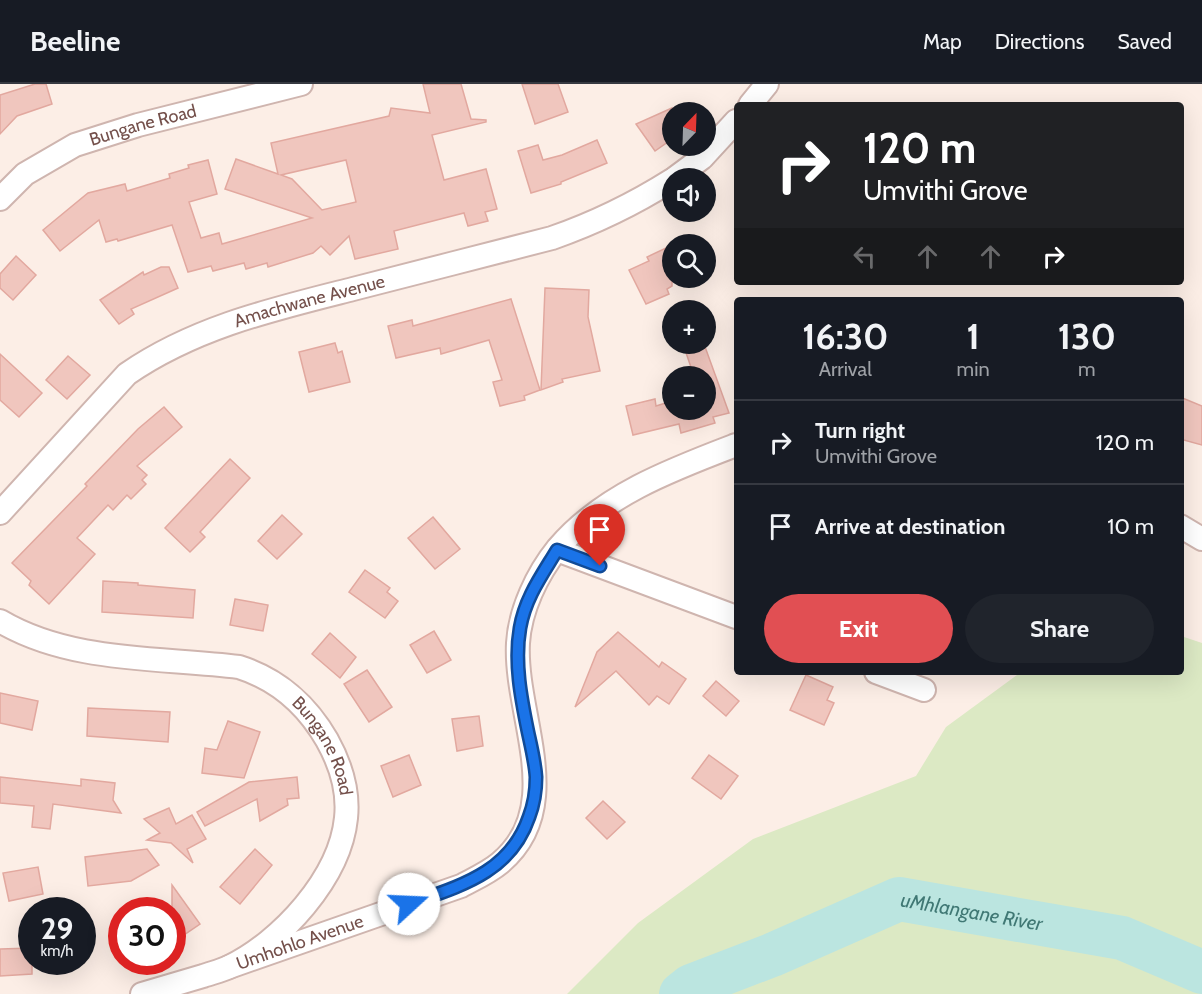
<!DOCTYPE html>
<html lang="en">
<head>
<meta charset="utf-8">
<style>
	:root { --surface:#171b24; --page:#20242c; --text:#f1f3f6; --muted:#9ea1a6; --line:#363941; --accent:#e14f53 }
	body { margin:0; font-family:Cabin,sans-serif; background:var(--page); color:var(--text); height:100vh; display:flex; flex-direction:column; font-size:22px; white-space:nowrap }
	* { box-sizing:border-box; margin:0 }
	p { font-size:20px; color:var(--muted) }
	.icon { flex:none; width:33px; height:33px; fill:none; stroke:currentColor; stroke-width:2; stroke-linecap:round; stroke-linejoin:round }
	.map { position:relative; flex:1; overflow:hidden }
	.sheet { position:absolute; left:734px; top:213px; width:450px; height:378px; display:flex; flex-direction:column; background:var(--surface); border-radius:6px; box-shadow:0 6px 24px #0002 }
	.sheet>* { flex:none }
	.top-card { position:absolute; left:734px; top:18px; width:450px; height:183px; border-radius:6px; box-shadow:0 6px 24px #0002; background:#202124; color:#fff; overflow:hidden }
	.needle { width:39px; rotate:23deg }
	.fabs { position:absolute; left:662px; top:18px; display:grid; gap:12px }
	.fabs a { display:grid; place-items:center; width:54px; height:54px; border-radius:50%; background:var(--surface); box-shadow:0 6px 24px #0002; font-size:30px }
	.speed { position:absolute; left:18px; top:813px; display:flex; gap:12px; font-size:30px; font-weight:700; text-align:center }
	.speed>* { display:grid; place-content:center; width:78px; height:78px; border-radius:50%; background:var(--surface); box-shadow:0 6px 24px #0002; line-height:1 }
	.speed small { font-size:15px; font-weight:400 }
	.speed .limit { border:9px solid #d22; background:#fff; color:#111 }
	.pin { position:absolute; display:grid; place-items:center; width:51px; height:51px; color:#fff; margin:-62px -26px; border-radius:50% 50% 50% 0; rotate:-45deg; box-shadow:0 0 6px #0007 }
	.pin .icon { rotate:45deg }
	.me { position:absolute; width:66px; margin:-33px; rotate:70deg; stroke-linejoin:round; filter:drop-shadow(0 0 4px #0008) }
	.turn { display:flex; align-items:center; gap:21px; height:126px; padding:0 30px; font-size:27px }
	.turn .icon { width:78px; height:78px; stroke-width:2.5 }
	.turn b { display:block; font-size:42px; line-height:51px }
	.lanes { display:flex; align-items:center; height:57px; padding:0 30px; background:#0003; justify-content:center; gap:30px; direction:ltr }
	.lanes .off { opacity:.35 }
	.eta { display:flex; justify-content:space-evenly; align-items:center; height:102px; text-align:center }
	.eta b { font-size:36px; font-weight:800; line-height:42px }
	.button { display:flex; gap:12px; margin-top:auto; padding:12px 30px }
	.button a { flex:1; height:69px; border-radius:36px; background:var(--accent); color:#fff; font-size:24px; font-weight:800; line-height:69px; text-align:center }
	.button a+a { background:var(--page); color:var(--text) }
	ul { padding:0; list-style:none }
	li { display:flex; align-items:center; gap:18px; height:84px; padding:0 30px; border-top:2px solid var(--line) }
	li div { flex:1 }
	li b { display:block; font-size:22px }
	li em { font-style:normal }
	header { display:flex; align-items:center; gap:36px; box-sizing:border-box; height:84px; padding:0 30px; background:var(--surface); border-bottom:2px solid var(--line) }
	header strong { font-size:28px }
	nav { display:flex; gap:33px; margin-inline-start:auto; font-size:21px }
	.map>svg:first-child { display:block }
</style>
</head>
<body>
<header>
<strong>Beeline</strong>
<nav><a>Map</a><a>Directions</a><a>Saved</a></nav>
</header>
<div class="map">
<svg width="1202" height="910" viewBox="0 0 1202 910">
	<rect width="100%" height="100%" fill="#fceee6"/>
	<polygon fill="#dce9c4" points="1181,552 1202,559 1202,910 567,910 638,839 753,755 916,692 946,643 1021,588 1180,588"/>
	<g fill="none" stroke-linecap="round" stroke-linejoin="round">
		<path stroke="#bbe5e0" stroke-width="44" id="s1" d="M 681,910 L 691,902 L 772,871 L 899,815 L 1122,854 L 1202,888"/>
	</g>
	<g fill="#f0c6be" stroke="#e2a89f" stroke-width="1.5" fill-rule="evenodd">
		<polygon points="35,0 46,0 52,20 17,32 0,50 0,11"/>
		<path d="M 423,0 L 461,0 L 471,35 L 486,36 L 486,38 L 432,51 L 444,96 L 486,85 L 497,125 L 485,128 L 488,137 L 468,142 L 464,129 L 394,147 L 398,165 L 355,175 L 349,152 L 330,171 L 321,162 L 313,169 L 268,183 L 267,179 L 246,185 L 244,179 L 213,187 L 211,182 L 188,188 L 172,141 L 118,157 L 117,155 L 106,158 L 99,136 L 60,167 L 43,146 L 88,109 L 125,100 L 127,107 L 170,94 L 169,90 L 189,84 L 188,81 L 208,76 L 217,110 L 189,118 L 201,154 L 219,149 L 222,160 L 312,134 L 225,105 L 236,75 L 278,90 L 271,59 L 389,32 L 391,24 L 430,29 ZM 346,76 L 356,118 L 322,126 L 292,95 L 281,91 Z"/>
		<polygon points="522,0 558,0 568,28 535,40"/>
		<polygon points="672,24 672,55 655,67 636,40"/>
		<polygon points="597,56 607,79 561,98 561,100 531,109 518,67 538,61 543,76 562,71"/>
		<polygon points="666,164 672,177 672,202 667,205 669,210 646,220 629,186 649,177 647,173"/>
		<polygon points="16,172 36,191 13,216 0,204 0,190"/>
		<polygon points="161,183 169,183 178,204 131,225 134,230 119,240 100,216 143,188 144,191"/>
		<polygon points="545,204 589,206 588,233 600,287 562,295 563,298 541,306"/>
		<polygon points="511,215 540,306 524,312 525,316 500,322 493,298 502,296 489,256 441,270 440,264 396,274 388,242 412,236 413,242"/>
		<polygon points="335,259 338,269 342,267 350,298 309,308 299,268"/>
		<polygon points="683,260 704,260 729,329 713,333 715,339 681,349 679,340 633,351 626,322 655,315 656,322 672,317 672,326 705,326 705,292 694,292"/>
		<polygon points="0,270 42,309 19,333 0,316"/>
		<polygon points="68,272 90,291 67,315 46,296"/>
		<polygon points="1180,313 1202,322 1202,361 1180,355"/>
		<polygon points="164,323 182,343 137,382 147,391 142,396 146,400 131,415 127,411 113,426 108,421 77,454 95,470 49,520 29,501 31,497 12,479 87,402 85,400 138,345"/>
		<polygon points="230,375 250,394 200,448 205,453 190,468 165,444"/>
		<polygon points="282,431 302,450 277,475 258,457"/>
		<polygon points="433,433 460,465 435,485 408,454"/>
		<polygon points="365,486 390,504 387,508 398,517 385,534 349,508"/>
		<polygon points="103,497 138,499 138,501 195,506 193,534 102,528"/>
		<polygon points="235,515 268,521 263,547 230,541"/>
		<polygon points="434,547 451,576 427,589 410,561"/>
		<polygon points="618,548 659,583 662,578 686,595 669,620 657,612 649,621 616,587 575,623 597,568"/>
		<polygon points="330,549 356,573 340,594 312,570"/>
		<polygon points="367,586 392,623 369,638 344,600"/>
		<polygon points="806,591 833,603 827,616 834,619 824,641 790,626"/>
		<polygon points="716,597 739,617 726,632 703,612"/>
		<polygon points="0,609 38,617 32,646 0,639"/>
		<polygon points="88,624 170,628 168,658 87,652"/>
		<polygon points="479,632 483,662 457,667 452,635"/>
		<polygon points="228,637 260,648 244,694 202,689 205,664 217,666"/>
		<polygon points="409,671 421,701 393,713 381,682"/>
		<polygon points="709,671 738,692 721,715 692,694"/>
		<polygon points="0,693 81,702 81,695 115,699 113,716 121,729 53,720 50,745 32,743 34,722 0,719"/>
		<polygon points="297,693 299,714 287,715 288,721 260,737 257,715 205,742 197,728 249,698"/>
		<polygon points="603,717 625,738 607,755 586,734"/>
		<polygon points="169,724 176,740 192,731 206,755 187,765 193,779 171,759 147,756 160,749 144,735"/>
		<polygon points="147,765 159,781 131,797 88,802 85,773"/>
		<polygon points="255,765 272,781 240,820 220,803"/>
		<polygon points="38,783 43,810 9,817 3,789"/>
		<polygon points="172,801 200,840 172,859"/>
		<polygon points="32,864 32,890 0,892 0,865"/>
	</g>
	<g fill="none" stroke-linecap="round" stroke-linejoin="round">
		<defs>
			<g id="minor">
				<polyline points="750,21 767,0"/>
				<polyline points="675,94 702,74 736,37"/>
				<path id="s2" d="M 0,115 L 25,90 L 75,61 L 138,41 L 301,0"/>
				<path id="s3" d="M 0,429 L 127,290 C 195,243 274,225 353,205 C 419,188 486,171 552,154 C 595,139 634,120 672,96"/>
				<polyline points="1180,442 1202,455"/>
				<polyline points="557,466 736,533"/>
				<path id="s4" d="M 0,537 C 71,579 159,573 239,583 C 277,595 307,621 327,656 C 341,681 349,706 346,734 C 340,794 281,858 229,883 C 221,887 211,889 203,892 C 183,898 162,904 142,910"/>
				<polyline points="876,588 924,606"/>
				<path id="s5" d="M 229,883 L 461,802 C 474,795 488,789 500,779 C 568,722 514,631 518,559 C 520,526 537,490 558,464 C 603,411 673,385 736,361"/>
			</g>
		</defs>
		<use href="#minor" stroke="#cfb5af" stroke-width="26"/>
		<use href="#minor" stroke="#fff" stroke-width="22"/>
	</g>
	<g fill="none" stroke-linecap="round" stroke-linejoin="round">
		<defs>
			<path id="route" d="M 409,820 C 460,802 510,789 529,733 C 534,720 536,707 536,693 C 535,678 531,662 528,648 C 521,614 514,578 520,544 C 525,514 542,491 557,466 L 600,482"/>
		</defs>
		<use href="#route" stroke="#114b97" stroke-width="15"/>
		<use href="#route" stroke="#1a73e8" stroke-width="10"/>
	</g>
	<g text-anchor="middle" stroke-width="4.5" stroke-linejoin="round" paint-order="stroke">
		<g font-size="18" fill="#74504b" stroke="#fef2ec">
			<text dy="6" stroke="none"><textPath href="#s2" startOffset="164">Bungane Road</textPath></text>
			<text dy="6" stroke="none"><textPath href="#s3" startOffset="386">Amachwane Avenue</textPath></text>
			<text dy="6" stroke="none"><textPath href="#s4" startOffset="366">Bungane Road</textPath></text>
			<text dy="6" stroke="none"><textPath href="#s5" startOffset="75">Umhohlo Avenue</textPath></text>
		</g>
		<g font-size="20" font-style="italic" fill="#407874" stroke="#fef2ec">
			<text dy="7" stroke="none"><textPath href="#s1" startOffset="312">uMhlangane River</textPath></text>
		</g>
	</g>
</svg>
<div class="fabs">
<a><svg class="needle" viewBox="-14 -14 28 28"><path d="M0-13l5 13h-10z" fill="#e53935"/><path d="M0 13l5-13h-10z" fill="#9ea1a6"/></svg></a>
<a><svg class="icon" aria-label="sound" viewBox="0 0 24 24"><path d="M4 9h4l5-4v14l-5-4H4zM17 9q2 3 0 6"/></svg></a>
<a><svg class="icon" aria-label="search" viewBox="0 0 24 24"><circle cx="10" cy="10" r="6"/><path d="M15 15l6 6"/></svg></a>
<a>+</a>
<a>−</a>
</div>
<div class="speed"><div>29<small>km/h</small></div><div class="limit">30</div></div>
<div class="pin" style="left:600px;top:482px;background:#d93025"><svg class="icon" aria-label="arrive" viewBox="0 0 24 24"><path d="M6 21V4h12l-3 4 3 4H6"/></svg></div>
<svg class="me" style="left:409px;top:820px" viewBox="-20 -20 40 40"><circle r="19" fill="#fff"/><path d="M0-13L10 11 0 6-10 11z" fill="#1a73e8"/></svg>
<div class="top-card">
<div class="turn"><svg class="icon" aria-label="right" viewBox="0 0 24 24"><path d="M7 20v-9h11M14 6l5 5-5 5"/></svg><div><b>120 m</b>Umvithi Grove</div></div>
<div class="lanes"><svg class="icon off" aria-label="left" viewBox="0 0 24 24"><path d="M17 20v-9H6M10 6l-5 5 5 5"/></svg><svg class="icon off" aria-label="ahead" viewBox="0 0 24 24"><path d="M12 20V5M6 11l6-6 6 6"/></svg><svg class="icon off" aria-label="ahead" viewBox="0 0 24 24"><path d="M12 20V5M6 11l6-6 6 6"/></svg><svg class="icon" aria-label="right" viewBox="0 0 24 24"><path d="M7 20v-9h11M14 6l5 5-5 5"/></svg></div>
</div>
<section class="sheet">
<div class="eta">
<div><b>16:30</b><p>Arrival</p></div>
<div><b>1</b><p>min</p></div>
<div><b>130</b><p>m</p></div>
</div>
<ul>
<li><svg class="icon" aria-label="right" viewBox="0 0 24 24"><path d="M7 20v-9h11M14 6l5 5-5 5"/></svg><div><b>Turn right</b><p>Umvithi Grove</p></div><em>120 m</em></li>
<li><svg class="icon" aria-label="arrive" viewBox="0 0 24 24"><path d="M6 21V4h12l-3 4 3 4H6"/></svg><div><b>Arrive at destination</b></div><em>10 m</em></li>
</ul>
<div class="button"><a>Exit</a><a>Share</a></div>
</section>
</div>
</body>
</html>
